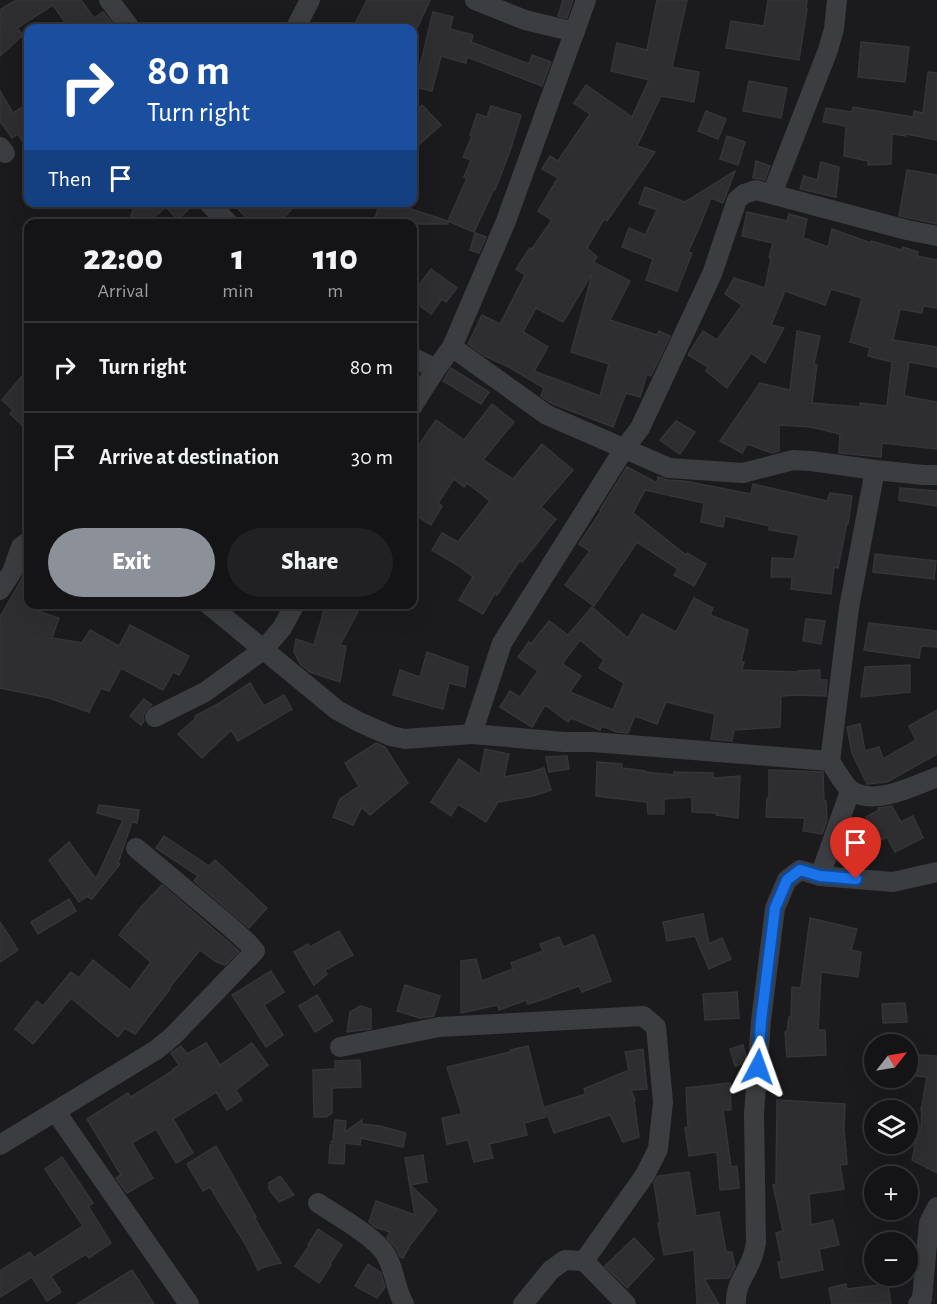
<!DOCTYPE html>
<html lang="en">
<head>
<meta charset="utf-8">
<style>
	:root { --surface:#141416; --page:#212123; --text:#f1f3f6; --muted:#9d9ea1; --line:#333335; --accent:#8c9099 }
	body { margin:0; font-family:"Alegreya Sans",sans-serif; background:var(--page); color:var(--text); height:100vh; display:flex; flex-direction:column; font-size:22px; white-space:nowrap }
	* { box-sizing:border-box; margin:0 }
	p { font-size:20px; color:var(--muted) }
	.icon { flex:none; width:33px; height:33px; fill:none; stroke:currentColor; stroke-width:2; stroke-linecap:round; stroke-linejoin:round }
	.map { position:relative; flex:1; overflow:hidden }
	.panel { position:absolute; left:24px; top:219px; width:393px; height:390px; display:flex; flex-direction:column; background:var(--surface); border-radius:12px; box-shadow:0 6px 24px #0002,0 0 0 2px var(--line) }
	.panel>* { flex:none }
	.guide { position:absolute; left:24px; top:24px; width:393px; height:183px; border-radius:12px; box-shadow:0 6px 24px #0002,0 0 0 2px var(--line); background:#1a4fa0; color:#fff; overflow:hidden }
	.needle { width:39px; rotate:59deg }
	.buttons { position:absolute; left:864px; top:1034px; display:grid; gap:12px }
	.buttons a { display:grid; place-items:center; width:54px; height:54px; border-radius:50%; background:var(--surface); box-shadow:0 6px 24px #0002,0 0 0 2px var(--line); font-size:30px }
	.pin { position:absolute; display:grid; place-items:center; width:51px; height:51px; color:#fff; margin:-62px -26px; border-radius:50% 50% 50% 0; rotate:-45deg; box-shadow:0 0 6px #0007 }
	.pin .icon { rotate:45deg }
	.me { position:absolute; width:66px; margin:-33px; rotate:4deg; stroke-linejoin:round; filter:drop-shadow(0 0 4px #0008) }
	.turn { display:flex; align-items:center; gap:21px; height:126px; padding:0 24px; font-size:27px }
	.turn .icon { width:78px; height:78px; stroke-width:2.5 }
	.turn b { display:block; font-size:42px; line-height:51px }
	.then { display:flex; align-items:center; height:57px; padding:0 24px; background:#0003; gap:12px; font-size:22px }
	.eta { display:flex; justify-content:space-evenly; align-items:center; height:102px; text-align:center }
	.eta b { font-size:36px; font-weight:800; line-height:42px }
	.primary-button { display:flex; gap:12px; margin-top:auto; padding:12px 24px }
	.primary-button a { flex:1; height:69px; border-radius:36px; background:var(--accent); color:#fff; font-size:24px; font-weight:800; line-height:69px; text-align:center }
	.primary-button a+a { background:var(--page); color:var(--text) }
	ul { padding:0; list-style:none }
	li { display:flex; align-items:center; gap:18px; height:90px; padding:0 24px; border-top:2px solid var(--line) }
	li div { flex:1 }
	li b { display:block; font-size:22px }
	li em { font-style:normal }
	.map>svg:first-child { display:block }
</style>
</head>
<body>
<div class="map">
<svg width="937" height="1304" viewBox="0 0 937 1304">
	<rect width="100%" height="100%" fill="#1b1b1d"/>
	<g fill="#2e2e30" stroke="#353538" stroke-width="1.5" fill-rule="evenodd">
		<polygon points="16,0 81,0 94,18 103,12 116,28 69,28 53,5 17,28 23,35 0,56 0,10"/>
		<polygon points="367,0 430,0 417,28 353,28"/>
		<polygon points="563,0 573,0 567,18 558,16"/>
		<path d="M 657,0 L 687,0 L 672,67 L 699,72 L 694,102 L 661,96 L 637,146 L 655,152 L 607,221 L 604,219 L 587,248 L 597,257 L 593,262 L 630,281 L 610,320 L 657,335 L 659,331 L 670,336 L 651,376 L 647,374 L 640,397 L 626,393 L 613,427 L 551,403 L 541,396 L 544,388 L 509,367 L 485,356 L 468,344 L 482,315 L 500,324 L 525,275 L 516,269 L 530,248 L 532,249 L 552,220 L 538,211 L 558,178 L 542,169 L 550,156 L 558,161 L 590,114 L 574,103 L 586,85 L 632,117 L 649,80 L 611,71 L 617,43 L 647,50 ZM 591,275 L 592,275 L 571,352 L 609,364 L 600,396 L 534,371 L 548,347 L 523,332 L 536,308 L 563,322 Z"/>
		<polygon points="768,0 807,0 806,9 807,9 799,60 726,48 731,21 764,26"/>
		<polygon points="433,12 453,17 450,29 473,35 471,42 529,64 532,55 551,62 542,86 467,57 466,63 441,56 432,91 415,87"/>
		<polygon points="861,42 909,47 905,82 858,77"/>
		<polygon points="928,72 937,73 937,140 906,134 906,136 892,134 891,164 868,165 868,161 844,156 846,126 823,122 826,108 852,112 853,107 913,117 914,111 923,113"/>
		<polygon points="749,81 787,88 781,118 743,111"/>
		<polygon points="0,91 13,113 22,107 28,116 28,150 18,134 12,138 0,121"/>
		<polygon points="422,105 441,125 412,151 412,114"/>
		<polygon points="491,106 521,115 510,151 495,190 494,189 474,232 448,221 467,178 464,177 471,160 463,157 472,136 470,135 477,114 487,117"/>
		<polygon points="706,111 726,119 718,139 698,131"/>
		<polygon points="727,136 745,142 738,165 720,159"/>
		<polygon points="756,161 770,166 765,180 753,178"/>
		<polygon points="821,162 839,167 836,197 800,189 804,176 817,180"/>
		<polygon points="907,170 937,175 937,224 899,216"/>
		<polygon points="735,171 723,203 711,198 699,228 688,252 692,253 677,291 646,280 653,259 622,247 629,228 645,235 657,210 639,204 645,187 685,202"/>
		<polygon points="136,202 196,202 178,220 166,207 146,224 136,224 130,218"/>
		<polygon points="231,202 298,202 278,224 253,224"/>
		<polygon points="380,202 403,202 402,206 448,221 448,224 373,224"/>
		<polygon points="747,212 787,221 789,214 807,219 803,238 828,247 832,229 871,243 871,241 902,250 903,247 918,252 917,256 937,260 937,308 923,306 922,313 900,309 893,340 937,347 937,367 909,362 904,396 937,402 937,449 882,443 881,457 839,453 840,434 811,427 779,425 779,451 772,453 747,444 742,453 720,441 760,383 790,390 797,331 820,336 814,364 817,365 812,403 860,407 860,403 887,406 892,362 868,356 870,348 850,342 862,298 831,289 825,305 785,291 771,325 784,328 765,363 751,353 727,388 706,371 708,367 688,355 703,331 717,340 742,305 725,294 734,278 765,288 771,258 769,257 773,243 742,236"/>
		<polygon points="475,233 486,237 479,253 470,250"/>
		<polygon points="431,269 457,288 446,302 442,299 431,314 412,300 412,294"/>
		<polygon points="451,368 489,392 481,404 443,381"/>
		<polygon points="28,369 28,430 10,414 13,410 2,400"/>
		<polygon points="492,404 514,422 483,460 513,479 542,444 573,470 541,507 556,519 522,562 520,560 497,595 495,593 483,614 459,600 473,577 459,566 432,550 442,533 458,542 490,501 467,483 464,487 454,479 438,503 442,506 431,525 412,513 412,455 436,420 464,440"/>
		<polygon points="676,421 695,432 680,454 660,440"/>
		<polygon points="627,467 657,483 658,477 668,480 684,481 751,494 753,484 827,501 830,493 852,496 848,524 847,523 838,568 834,567 831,594 791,589 792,577 771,577 772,558 794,559 799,535 769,530 770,526 725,516 723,527 701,522 704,503 645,490 633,513 686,555 687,553 706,564 694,586 674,575 678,569 637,542 594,606 565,585 590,551 579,544 601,511 600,510"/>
		<polygon points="900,488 937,491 937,506 899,500"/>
		<polygon points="875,554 936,561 934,579 873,572"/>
		<polygon points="28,568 28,604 37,604 34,610 59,618 52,638 82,643 90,630 119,646 130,625 189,656 179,675 173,672 163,690 121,668 109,691 101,688 89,712 49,698 0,688 0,617"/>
		<path d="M 694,598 L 713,608 L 710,615 L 748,630 L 741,662 L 744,662 L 742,670 L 798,672 L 798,671 L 820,670 L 820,680 L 827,680 L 826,696 L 797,695 L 781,696 L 780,727 L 734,730 L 732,741 L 711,739 L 715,714 L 666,702 L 657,724 L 635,716 L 628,733 L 617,732 L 602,726 L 600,730 L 571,718 L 568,722 L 545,705 L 532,727 L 500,707 L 510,691 L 520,697 L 538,671 L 518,657 L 529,642 L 531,644 L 549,621 L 568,635 L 592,607 L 628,638 L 642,614 L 676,632 ZM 580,640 L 604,660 L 599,668 L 624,683 L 613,710 L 570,692 L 581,676 L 562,664 Z"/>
		<polygon points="326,604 362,604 340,645 346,646 340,682 310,672 301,665 294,652 296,639 314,645"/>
		<polygon points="806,619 825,621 821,644 803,641"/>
		<polygon points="869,623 937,631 937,647 921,646 919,658 864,650"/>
		<polygon points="427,652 468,667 465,687 449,683 443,709 393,695 400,670 420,677"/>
		<polygon points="910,665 910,692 861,697 865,667"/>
		<polygon points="250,683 264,706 284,695 292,709 238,741 231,730 202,758 178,734 196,718 195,716 218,704"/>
		<polygon points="144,699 152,705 145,711 143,716 144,721 141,725 130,716"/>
		<polygon points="937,710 937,754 887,782 867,784 852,753 847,727 860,724 865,751 879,747 883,759 916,740 909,726"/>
		<polygon points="376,743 385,747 408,783 370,815 362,807 353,825 333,817 340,799 359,786 345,763"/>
		<polygon points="485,749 509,754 504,777 531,772 544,768 551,790 533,796 498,802 486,822 458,804 451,816 431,802 459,759 480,774"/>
		<polygon points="567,756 569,769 549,772 546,757"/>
		<polygon points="597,762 622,764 622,768 645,771 645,772 674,775 674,772 713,773 713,778 740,776 738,818 716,815 717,813 692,812 692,797 664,799 664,814 648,814 647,802 596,796"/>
		<polygon points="769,770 823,772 824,801 826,801 827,821 822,834 803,831 805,818 766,817 767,798 769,798"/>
		<polygon points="99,805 139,810 137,823 132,822 118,863 120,864 92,899 88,897 89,895 79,902 49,860 69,842 96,879 123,820 97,813"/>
		<polygon points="892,806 901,822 913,816 923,838 895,852 887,837 877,842 866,817 879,810 878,808"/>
		<polygon points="164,836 209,866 215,860 267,908 249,928 194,881 198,876 156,848"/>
		<polygon points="162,885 239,951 225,965 215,961 200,950 169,988 170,989 135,1034 125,1028 118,1037 71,998 33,1044 15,1029 37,1001 43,1006 71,972 79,978 93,960 130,990 151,962 119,935 140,908"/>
		<polygon points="69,899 76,911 38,934 31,922"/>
		<polygon points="703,914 709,944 722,938 731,959 709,969 695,936 667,941 663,922"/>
		<polygon points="810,918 857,929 851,950 861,952 858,977 821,972 818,1030 825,1030 826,1055 787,1057 785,1032 787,1032 789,1017 791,1017 792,987 801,988"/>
		<polygon points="0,922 18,950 0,962"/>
		<polygon points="339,931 353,955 325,970 327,974 314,985 294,952 308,944 310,947"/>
		<polygon points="594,935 611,981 582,992 579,986 551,996 551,997 528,1004 526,1000 499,1010 497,1005 461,1013 461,961 476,959 482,981 513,969 511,963 543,951 540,944 559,937 563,947"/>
		<polygon points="271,971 284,992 264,1005 283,1035 266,1047 232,995"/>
		<polygon points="405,985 440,996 434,1016 420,1018 397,1011"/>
		<polygon points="737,992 739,1018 705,1020 703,994"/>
		<polygon points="317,995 333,1021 315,1032 299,1006"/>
		<polygon points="905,1003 907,1022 883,1023 882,1004"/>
		<polygon points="360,1006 371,1009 371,1029 347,1032 350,1012"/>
		<polygon points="206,1043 220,1065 252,1043 268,1065 236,1090 242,1100 227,1110 216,1092 173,1119 193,1153 176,1163 156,1129 132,1143 153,1178 127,1193 116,1178 121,1175 87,1119 128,1093 131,1097 174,1070 173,1069 179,1065 171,1053 181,1046 187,1054"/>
		<polygon points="743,1045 746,1056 746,1063 735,1066 730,1049"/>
		<polygon points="528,1046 546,1117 524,1123 527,1135 489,1144 493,1158 474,1162 468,1140 447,1144 442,1118 462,1114 447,1067 510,1052 510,1050"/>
		<polygon points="643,1049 647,1089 631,1090 635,1100 634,1101 639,1137 623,1142 610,1115 554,1133 545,1107 586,1094 584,1089 629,1070 625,1052"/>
		<polygon points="908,1054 937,1056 937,1173 912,1160 916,1139 921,1128 922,1110 921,1110 927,1077 908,1075"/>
		<polygon points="360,1060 361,1087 332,1088 332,1113 326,1117 314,1117 313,1070 335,1069 335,1061"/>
		<polygon points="730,1083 731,1110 723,1110 731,1167 737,1166 739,1188 720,1190 717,1152 689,1156 685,1128 688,1127 686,1088"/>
		<polygon points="777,1100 845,1104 844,1129 847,1164 840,1165 844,1189 809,1194 811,1225 833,1220 839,1245 819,1249 823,1270 781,1278 778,1262 782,1262 776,1233 783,1231 773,1185 776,1184"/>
		<polygon points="335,1120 346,1121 345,1132 362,1120 362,1124 380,1126 406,1133 403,1147 361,1138 360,1145 345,1143 344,1164 329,1163 330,1145 332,1146 333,1142 331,1142 333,1140"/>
		<polygon points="216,1146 256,1217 254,1217 281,1263 264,1267 258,1270 247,1247 210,1187 203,1191 187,1164"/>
		<polygon points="423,1155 427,1182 410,1185 437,1210 410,1245 403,1258 400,1257 396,1248 387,1238 390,1232 375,1227 369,1222 376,1201 415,1215 405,1158"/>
		<polygon points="62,1157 93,1203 88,1206 111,1243 89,1258 86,1254 51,1276 61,1292 47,1301 32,1277 0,1297 0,1271 30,1252 34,1258 83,1226 45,1169"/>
		<polygon points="689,1172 696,1216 719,1212 726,1252 732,1252 735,1267 729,1278 704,1279 719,1304 697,1304 694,1250 664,1255 658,1223 660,1223 654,1183 658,1176"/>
		<polygon points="280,1176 294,1195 279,1202 269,1189 269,1183"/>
		<polygon points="318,1229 342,1245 330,1264 331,1265 319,1283 295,1266 309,1246 308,1245"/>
		<polygon points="634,1238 654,1259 627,1288 605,1266"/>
		<polygon points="368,1264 381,1273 385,1287 377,1298 355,1286"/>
		<polygon points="132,1270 154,1304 77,1304"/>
		<polygon points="846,1284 847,1289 888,1284 891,1304 832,1304 829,1288"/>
	</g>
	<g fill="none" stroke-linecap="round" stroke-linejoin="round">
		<g stroke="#3c3d41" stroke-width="20">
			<polyline points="109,0 128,25"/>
			<polyline points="475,0 525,20 575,32"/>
			<polyline points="297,25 310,0"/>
			<polyline points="0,147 5,153"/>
			<polyline points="772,194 828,50 834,29 837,0"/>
			<polyline points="209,203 229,224"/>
			<polyline points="452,347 547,415 669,468 743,473 793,460 811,461 875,470 924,475 937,475"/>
			<polyline points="412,357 436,369"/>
			<polyline points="412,407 436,369 452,347 506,221 586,0"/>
			<polyline points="0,590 12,572 21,547 28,542"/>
			<path d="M 208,604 L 337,710 L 359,722 L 391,736 L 405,739 L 472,734 L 564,742 L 593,742 L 830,761 C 835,769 845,787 852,791 C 875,806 914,786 937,777"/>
			<polyline points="155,717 205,692 264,649 282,628 295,604"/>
			<polyline points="472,734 502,643 624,449 640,428 712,274 737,200 744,194 756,190 907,230 937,236"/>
			<polyline points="830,761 849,608 875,470"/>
			<polyline points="820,876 850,791"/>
			<polyline points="340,1047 439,1027 643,1016 656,1027 663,1102 658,1149 645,1175 584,1261 565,1260 551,1270 523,1304"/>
			<polyline points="56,1112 189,1304"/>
			<polyline points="0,1145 156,1050 173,1036 255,951 248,943 228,925 136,848"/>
			<path d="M 318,1203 C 336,1215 377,1238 386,1255 C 395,1270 395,1289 404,1304"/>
			<polyline points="584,1261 626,1304"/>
			<path d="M 736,1304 C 735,1284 746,1275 752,1258 C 754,1253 755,1248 756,1243 L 754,1113 L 761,1021 L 775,908 L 787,880 L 800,870 L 820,876 L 893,882 L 937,872"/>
			<polyline points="918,1304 922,1299 929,1223 937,1207"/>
		</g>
	</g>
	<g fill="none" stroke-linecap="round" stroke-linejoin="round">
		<defs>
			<polyline id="route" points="758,1067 761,1021 775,908 787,880 800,870 820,876 856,879"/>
		</defs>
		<use href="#route" stroke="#114b97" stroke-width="15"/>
		<use href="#route" stroke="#1a73e8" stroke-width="10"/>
	</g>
</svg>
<div class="buttons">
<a><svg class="needle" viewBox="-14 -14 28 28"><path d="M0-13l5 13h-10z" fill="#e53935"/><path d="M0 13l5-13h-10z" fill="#9d9ea1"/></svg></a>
<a><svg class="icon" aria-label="layers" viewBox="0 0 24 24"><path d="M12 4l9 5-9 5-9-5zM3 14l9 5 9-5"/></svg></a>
<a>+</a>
<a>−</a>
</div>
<div class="pin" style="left:856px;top:879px;background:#d93025"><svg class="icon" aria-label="arrive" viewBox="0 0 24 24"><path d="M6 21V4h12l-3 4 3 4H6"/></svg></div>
<svg class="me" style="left:758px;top:1067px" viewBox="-20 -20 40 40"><path d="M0-17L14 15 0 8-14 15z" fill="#1a73e8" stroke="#fff" stroke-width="4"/></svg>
<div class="guide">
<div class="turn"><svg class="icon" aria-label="right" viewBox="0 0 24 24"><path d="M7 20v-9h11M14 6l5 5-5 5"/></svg><div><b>80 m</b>Turn right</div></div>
<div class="then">Then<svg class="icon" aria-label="arrive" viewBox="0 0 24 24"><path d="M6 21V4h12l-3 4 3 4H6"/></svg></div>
</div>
<section class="panel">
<div class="eta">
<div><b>22:00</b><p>Arrival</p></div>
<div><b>1</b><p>min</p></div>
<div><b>110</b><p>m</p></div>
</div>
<ul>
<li><svg class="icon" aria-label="right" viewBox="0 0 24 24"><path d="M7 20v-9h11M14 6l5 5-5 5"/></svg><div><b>Turn right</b></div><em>80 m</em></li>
<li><svg class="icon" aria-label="arrive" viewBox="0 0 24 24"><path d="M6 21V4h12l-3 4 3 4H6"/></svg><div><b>Arrive at destination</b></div><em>30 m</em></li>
</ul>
<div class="primary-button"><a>Exit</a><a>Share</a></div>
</section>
</div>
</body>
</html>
